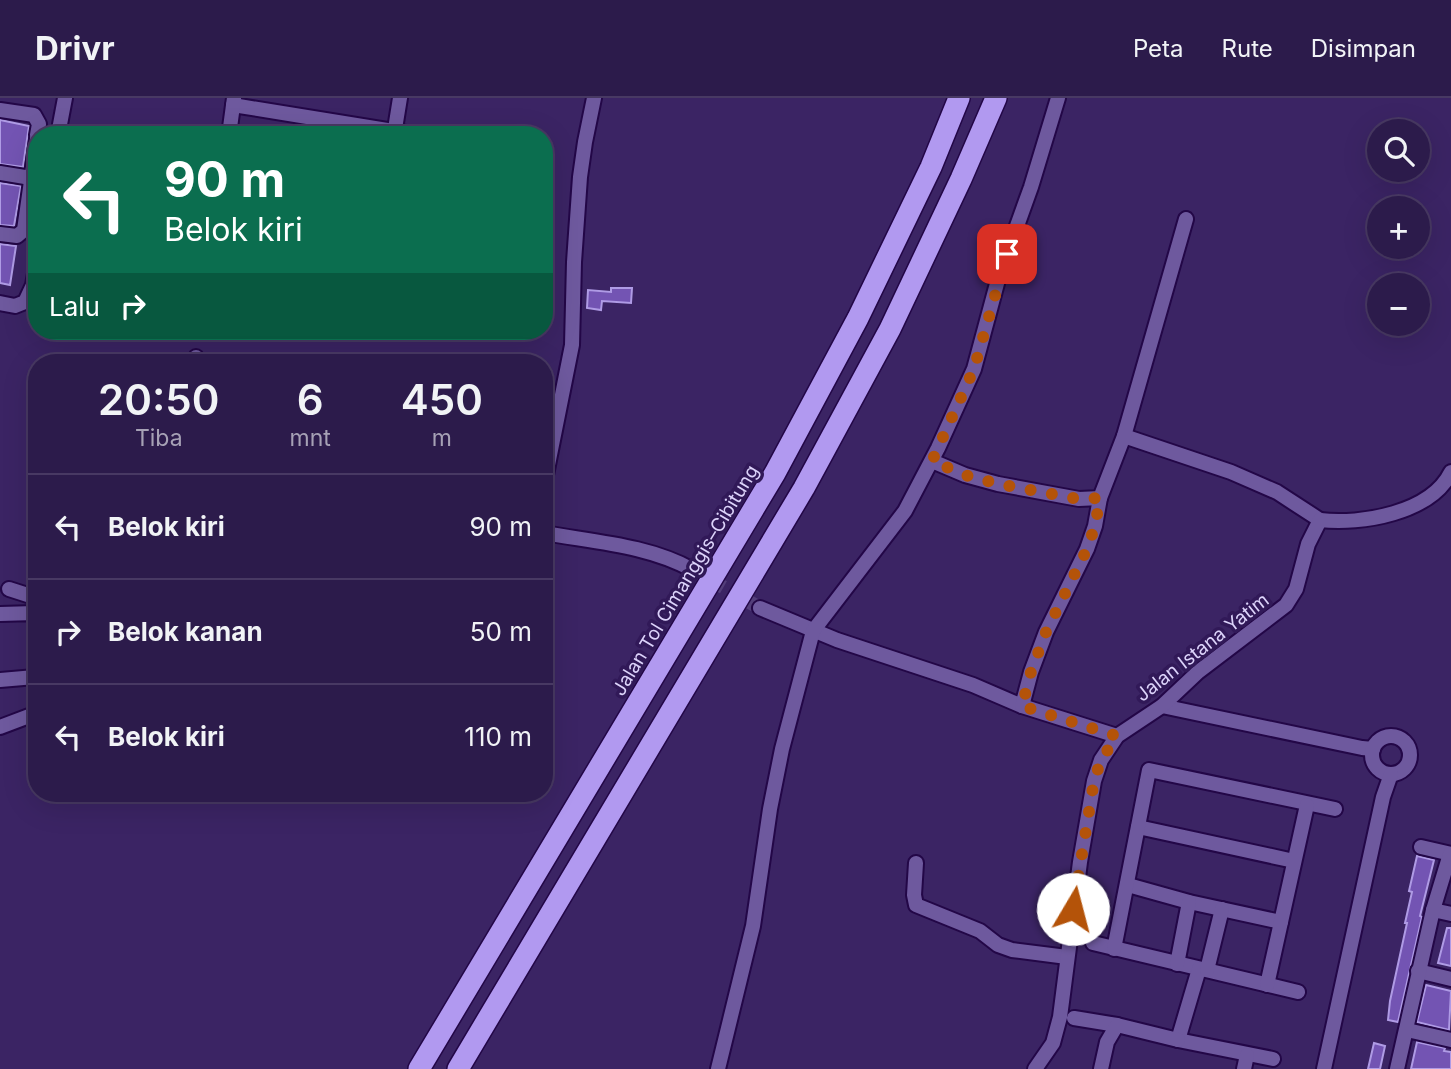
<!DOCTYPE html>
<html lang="id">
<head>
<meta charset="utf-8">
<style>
	:root { --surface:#2c1b4b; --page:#382855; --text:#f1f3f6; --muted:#a6a1b5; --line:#483963 }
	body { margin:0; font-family:Inter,sans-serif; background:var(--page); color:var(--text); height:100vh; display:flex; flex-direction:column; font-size:26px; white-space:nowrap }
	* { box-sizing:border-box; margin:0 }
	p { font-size:23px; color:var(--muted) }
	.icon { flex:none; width:38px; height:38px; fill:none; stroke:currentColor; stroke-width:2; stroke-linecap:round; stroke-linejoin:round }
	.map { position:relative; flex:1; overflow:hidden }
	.panel { position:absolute; left:28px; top:256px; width:525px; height:448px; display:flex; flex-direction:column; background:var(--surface); border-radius:28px; box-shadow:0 7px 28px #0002,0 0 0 2px var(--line) }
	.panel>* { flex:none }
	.banner { position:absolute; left:28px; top:28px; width:525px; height:214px; border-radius:28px; box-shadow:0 7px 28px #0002,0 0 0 2px var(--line); background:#0b6e4f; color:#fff; overflow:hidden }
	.fabs { position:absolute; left:1367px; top:21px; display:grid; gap:14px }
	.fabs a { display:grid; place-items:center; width:63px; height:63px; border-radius:50%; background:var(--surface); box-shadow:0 7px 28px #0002,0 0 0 2px var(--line); font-size:35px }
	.pin { position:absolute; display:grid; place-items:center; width:60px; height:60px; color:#fff; margin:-30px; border-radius:14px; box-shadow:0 4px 10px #0006 }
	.me { position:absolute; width:77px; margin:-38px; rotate:8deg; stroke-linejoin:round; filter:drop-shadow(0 0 5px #0008) }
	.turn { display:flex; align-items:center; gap:24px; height:147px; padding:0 21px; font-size:32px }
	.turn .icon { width:91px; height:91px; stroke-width:2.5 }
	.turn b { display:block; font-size:49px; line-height:60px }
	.then { display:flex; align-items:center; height:66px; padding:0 21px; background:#0003; gap:14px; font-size:26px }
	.eta { display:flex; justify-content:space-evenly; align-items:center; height:119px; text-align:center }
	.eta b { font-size:42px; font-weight:600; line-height:49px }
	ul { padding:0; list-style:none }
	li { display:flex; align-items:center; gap:21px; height:105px; padding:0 21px; border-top:2px solid var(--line) }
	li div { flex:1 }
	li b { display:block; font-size:26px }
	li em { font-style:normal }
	header { display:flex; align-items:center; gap:42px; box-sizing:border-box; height:98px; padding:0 35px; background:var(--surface); border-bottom:2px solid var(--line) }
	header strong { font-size:33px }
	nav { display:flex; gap:38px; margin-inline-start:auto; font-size:24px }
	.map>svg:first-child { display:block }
</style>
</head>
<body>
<header>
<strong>Drivr</strong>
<nav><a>Peta</a><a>Rute</a><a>Disimpan</a></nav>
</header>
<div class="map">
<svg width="1451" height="971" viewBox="0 0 1451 971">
	<rect width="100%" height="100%" fill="#3b2464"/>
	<g fill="#7354b3" stroke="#af9be5" stroke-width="2">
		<polygon points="0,22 29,28 23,69 0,66"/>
		<polygon points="0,85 21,88 14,128 0,127"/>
		<polygon points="0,146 16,148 10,187 0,185"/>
		<polygon points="611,190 632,190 631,205 602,203 601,212 587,210 588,192 611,194"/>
		<polygon points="1417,758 1434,762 1420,818 1422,819 1398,924 1388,922 1390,903 1407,825 1405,825 1412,794 1409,793"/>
		<polygon points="1447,830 1451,830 1451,868 1438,865"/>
		<polygon points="1426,887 1451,893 1449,932 1417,924"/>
		<polygon points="1417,944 1445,950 1444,953 1451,954 1451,971 1411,971"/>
		<polygon points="1374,945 1385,948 1380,971 1368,971"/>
	</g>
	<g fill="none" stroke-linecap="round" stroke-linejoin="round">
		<polyline stroke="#533e7a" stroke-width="14" stroke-dasharray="14 7" stroke-linecap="butt" points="693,472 760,510"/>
		<defs>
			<g id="minor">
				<polyline points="233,7 418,37"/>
				<polyline points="0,12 34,17 39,26 37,37"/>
				<polyline points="58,37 65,0"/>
				<polyline points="229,37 234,0"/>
				<polyline points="394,37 400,0"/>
				<polyline points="0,75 31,80"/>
				<polyline points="0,136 17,138 24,132 37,41"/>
				<polyline points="0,205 15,208 25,204 33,187 37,164"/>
				<polyline points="196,259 196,264"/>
				<polyline points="1124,338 1231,374 1277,394 1320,422"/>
				<polyline points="932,363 965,377 998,386 1079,401 1100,400 1124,338 1186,121"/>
				<polyline points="544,387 572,247 574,164 580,79 585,44 594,0"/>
				<path d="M 544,435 C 594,444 648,447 693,472"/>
				<polyline points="9,491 37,500"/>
				<polyline points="760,510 837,542 973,587 1022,608 1117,638"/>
				<polyline points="0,516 35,515 35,579 0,582"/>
				<polyline points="1022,608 1031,574 1046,534 1087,451 1095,428 1100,400"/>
				<polyline points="1162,608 1362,650 1373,651"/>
				<polyline points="0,629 37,615"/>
				<circle cx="1391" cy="657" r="19"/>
				<polyline points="1138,729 1294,763"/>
				<polyline points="1421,749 1451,756"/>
				<polyline points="916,765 914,797 916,807 980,833 998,847 1012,852 1067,859"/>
				<polyline points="1128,787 1189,804 1281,824"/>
				<polyline points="1433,812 1451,816"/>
				<polyline points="1093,845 1298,894"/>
				<polyline points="1114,851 1149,672 1335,711"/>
				<polyline points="1177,866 1189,804"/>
				<polyline points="1199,871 1178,942 1273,961"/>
				<polyline points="1207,872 1222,811"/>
				<polyline points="1418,873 1451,881"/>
				<polyline points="1267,887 1307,707"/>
				<polyline points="1074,920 1117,927"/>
				<polyline points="1407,932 1451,942"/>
				<polyline points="718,971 753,828 770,711 782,651 813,533 905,413 938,350 974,271 999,178 1031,89 1058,0"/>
				<path d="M 1035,971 L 1053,945 L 1060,919 L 1080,764 L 1094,683 L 1101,662 L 1117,638 L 1162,608 L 1198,574 L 1286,507 L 1296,491 L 1308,446 L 1320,422 C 1361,427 1431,415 1451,374"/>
				<polyline points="1101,971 1107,944 1117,927 1178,942"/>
				<polyline points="1244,971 1247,957"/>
				<polyline points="1324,971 1383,699 1391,676"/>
				<polyline points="1397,971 1433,812 1450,756"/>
			</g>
			<g id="motorway">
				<polyline points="419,971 775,375 858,220 931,69 959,0"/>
				<polyline points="458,971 804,390 890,231 961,81 996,0"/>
			</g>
		</defs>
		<use href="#minor" stroke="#230747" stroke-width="18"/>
		<use href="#motorway" stroke="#230747" stroke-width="24"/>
		<use href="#minor" stroke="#6e599e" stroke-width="14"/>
		<use href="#motorway" stroke="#b199f0" stroke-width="21"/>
	</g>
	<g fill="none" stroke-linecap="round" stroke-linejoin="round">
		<polyline stroke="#b45309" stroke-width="12" stroke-dasharray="0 21.6" points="1007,156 974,271 932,363 965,377 998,386 1079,401 1100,400 1095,428 1087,451 1046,534 1031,574 1022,608 1117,638 1101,662 1094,683 1073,811"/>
	</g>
	<g text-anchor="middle" stroke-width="7" stroke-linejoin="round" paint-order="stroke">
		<g font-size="19" fill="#dcd3fa" stroke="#311958">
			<text transform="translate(685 482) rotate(-59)" y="7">Jalan Tol Cimanggis–Cibitung</text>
			<text transform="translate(1202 549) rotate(-38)" y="7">Jalan Istana Yatim</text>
		</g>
	</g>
</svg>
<div class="fabs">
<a><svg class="icon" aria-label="search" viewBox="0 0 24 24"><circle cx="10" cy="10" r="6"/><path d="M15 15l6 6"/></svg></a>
<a>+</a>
<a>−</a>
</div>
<div class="pin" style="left:1007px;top:156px;background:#d93025"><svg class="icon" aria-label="arrive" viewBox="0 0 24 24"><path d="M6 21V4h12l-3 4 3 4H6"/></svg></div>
<svg class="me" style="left:1073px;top:811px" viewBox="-20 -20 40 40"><circle r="19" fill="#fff"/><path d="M0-13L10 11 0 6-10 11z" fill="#b45309"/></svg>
<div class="banner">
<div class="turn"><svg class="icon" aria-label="left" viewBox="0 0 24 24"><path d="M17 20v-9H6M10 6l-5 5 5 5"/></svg><div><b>90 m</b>Belok kiri</div></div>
<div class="then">Lalu<svg class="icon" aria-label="right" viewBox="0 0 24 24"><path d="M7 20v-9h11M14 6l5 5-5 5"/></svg></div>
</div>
<section class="panel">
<div class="eta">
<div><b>20:50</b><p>Tiba</p></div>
<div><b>6</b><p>mnt</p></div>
<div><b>450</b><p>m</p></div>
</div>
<ul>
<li><svg class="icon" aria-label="left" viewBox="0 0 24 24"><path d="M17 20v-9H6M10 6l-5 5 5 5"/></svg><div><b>Belok kiri</b></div><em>90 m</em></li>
<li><svg class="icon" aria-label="right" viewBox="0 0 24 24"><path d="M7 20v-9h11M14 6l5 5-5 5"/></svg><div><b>Belok kanan</b></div><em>50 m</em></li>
<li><svg class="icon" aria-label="left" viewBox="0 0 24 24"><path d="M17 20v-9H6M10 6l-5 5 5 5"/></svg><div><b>Belok kiri</b></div><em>110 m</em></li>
</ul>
</section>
</div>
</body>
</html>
